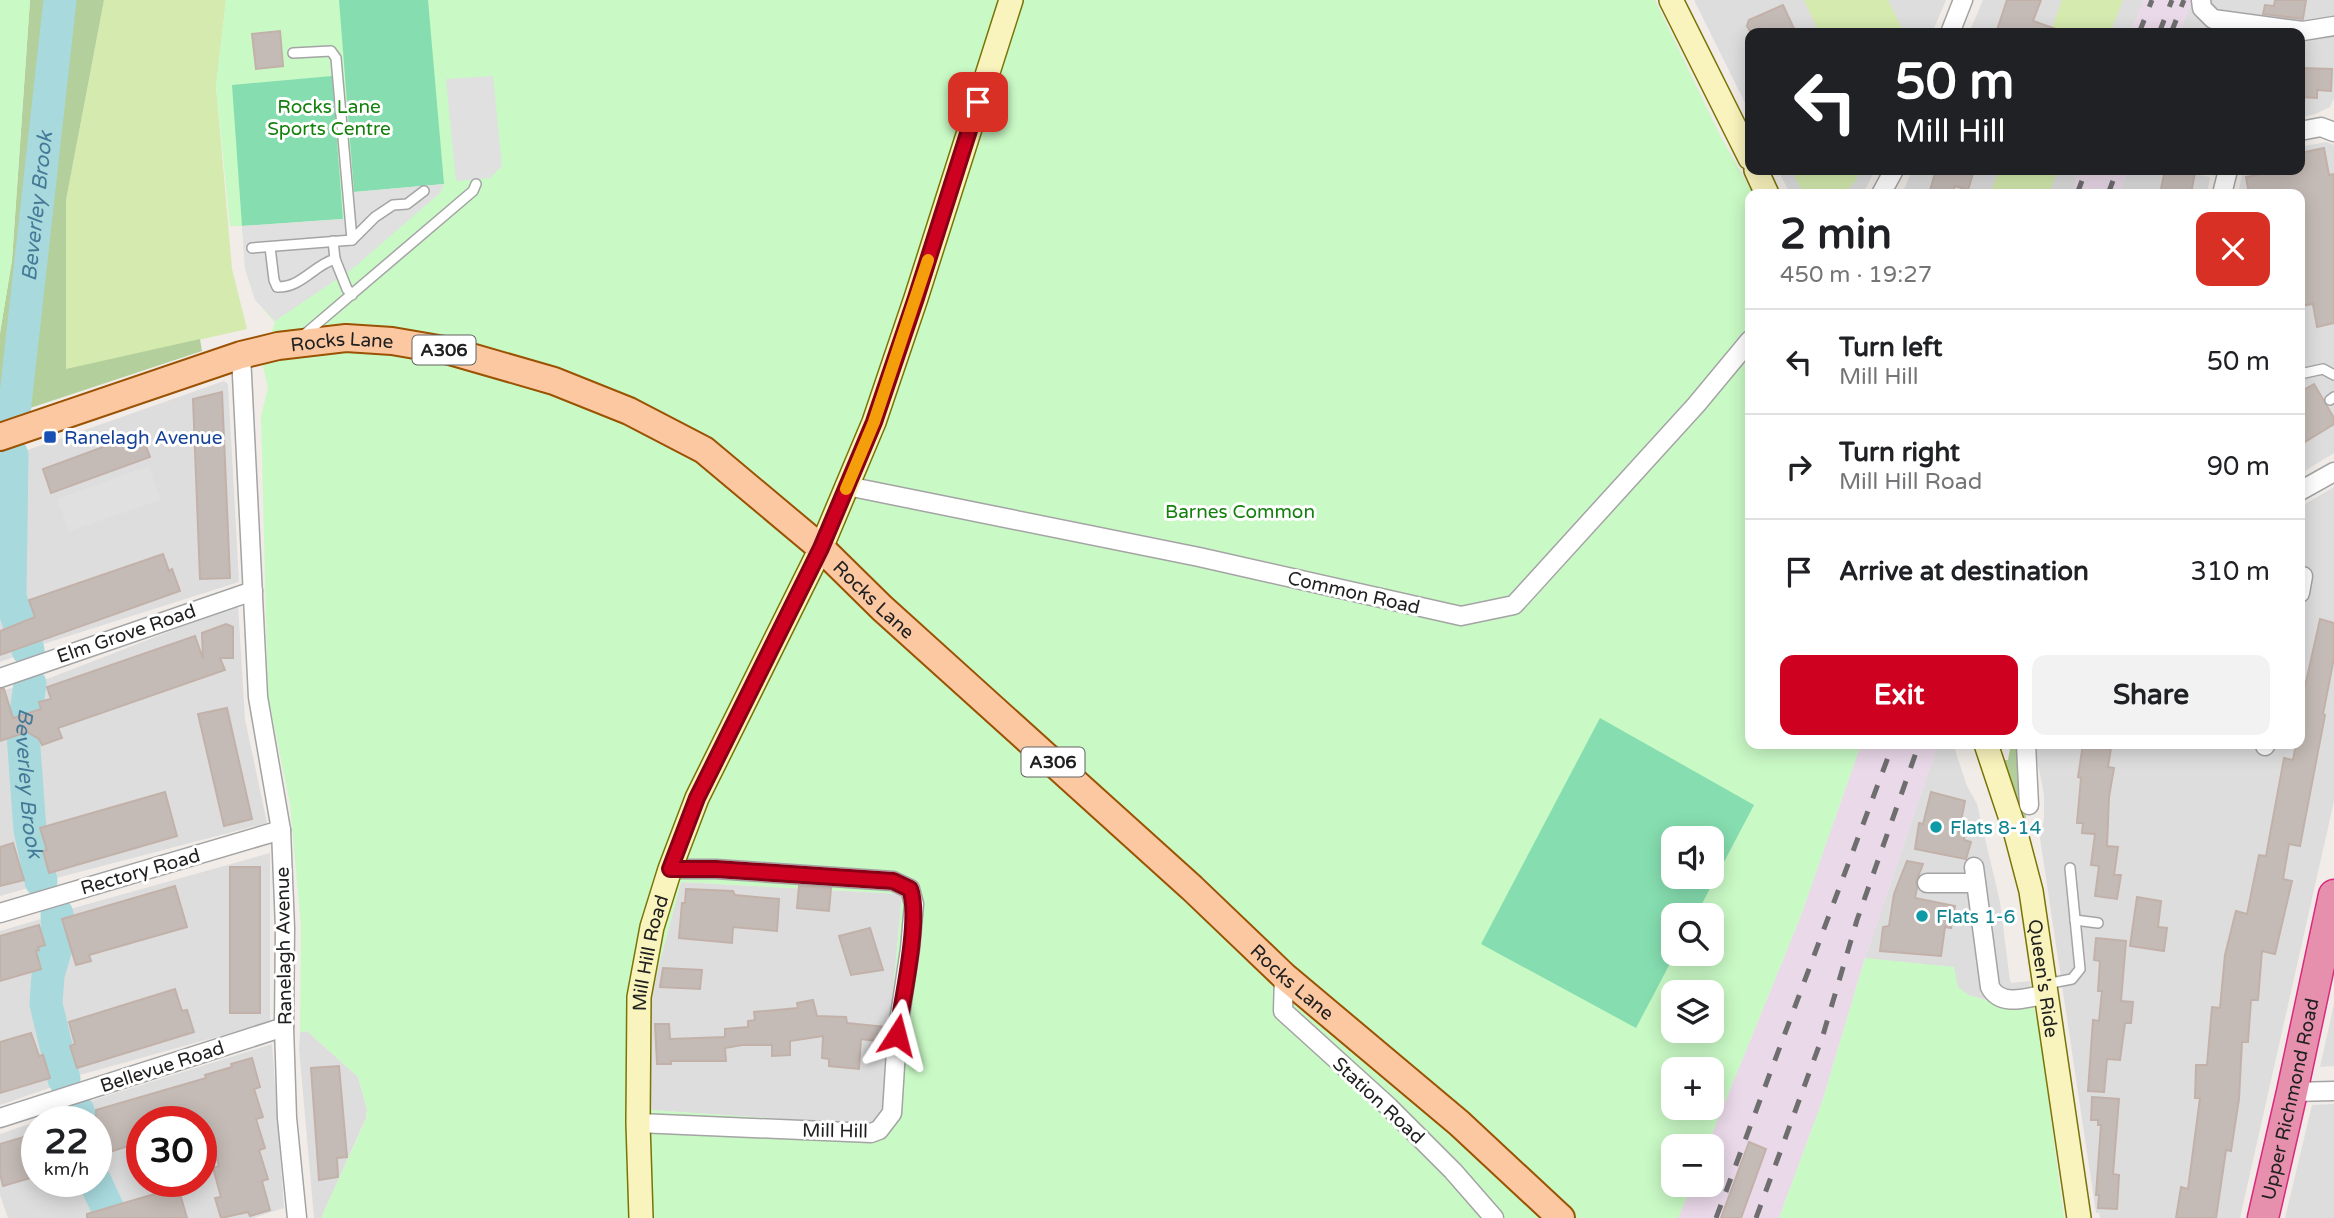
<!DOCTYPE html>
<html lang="en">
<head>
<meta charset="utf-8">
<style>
	:root { --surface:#fff; --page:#f2f2f2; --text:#202124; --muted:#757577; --line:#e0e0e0; --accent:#ce0220 }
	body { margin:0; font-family:"Varela Round",sans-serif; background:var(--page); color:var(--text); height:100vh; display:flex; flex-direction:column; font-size:26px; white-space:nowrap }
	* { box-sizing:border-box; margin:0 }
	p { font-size:23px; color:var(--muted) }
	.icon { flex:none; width:38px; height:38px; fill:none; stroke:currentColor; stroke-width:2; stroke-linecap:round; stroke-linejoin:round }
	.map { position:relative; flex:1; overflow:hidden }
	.drawer { position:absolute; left:1745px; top:189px; width:560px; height:560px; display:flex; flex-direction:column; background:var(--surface); border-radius:14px; box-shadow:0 4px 18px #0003 }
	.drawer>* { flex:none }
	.guide { position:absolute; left:1745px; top:28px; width:560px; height:147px; border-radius:14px; box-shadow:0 4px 18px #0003; background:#202124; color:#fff; overflow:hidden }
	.tools { position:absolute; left:1661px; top:826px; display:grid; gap:14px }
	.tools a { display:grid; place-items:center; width:63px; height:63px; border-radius:14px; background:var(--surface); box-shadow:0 4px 18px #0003; font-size:35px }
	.speed { position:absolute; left:21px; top:1106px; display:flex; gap:14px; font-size:35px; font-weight:700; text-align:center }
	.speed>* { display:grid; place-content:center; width:91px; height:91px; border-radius:50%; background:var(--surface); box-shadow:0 4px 18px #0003; line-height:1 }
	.speed small { font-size:18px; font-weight:400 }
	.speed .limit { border:10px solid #d22; background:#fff; color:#111 }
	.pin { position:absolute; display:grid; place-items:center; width:60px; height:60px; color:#fff; margin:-30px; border-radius:14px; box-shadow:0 4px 10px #0006 }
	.me { position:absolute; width:77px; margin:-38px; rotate:9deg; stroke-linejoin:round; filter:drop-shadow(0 0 5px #0008) }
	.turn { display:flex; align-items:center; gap:24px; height:147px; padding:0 35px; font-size:32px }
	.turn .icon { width:91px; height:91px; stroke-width:2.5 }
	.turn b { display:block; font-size:49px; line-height:60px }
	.round { display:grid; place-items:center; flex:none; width:74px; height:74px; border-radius:14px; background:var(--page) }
	.headline { display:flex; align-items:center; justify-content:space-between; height:119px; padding:0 35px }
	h1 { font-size:42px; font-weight:800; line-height:52px }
	.action { display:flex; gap:14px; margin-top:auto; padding:14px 35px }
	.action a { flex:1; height:80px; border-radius:14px; background:var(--accent); color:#fff; font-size:28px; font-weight:800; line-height:80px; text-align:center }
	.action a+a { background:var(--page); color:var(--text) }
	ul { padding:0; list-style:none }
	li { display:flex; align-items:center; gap:21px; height:105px; padding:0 35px; border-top:2px solid var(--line) }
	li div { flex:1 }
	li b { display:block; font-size:26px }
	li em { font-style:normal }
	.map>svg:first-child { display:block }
</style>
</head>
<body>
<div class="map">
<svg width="2334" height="1218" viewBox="0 0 2334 1218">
	<rect width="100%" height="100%" fill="#f1ece7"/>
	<g fill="#dedddd" fill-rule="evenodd">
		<polygon points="1694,0 1946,0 1932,33 1750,33 1750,113"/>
		<polygon points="1983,0 2144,0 2131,33 1969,33"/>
		<polygon points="2192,0 2334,0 2334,98 2330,107 2315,114 2300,118 2300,33 2179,33"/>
		<polygon points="2326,142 2334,145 2334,453 2300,474 2300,194 2238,194 2243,170 2300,170 2300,147"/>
		<polygon points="1778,170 1875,170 1863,194 1790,194"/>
		<polygon points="1912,170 2080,170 2071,194 1902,194"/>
		<polygon points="2128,170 2172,170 2210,177 2207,194 2118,194"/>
		<polygon points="224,381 228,384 239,582 37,646 18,601 22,452"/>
		<polygon points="7,456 5,597 22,654 0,662 0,458"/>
		<polygon points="2334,487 2334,801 2240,1218 2100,1218 2099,1213 2096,1213 2040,838 2044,819 2044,795 2034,744 2300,744 2300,507"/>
		<polygon points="238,605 245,719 267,823 45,881 38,851 28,765 34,684"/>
		<polygon points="18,686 20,721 17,793 28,888 0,896 0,692"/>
		<polygon points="1938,744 1953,744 1967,786 1977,804 2000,902 2010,981 2012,983 2030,981 2034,1007 2000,1007 1990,1001 1968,995 1958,987 1955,980 1865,958"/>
		<polygon points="270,853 270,1022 69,1078 53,1004 61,949 63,911"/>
		<polygon points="681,882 902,894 882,1112 872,1125 651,1110 649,1002"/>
		<polygon points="51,916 53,942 41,989 46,1036 61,1084 0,1105 0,931"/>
		<polygon points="2334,1003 2334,1066 2320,1067 2332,1013"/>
		<polygon points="307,1031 358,1077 367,1109 366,1118 321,1218 314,1218 299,1048 300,1032"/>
		<path d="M 272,1044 L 284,1208 L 253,1218 L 119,1218 L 104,1184 L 96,1157 L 96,1122 L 86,1122 L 81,1104 ZM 142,1122 L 201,1122 L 201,1181 L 142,1181 Z"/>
		<polygon points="2334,1104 2334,1218 2285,1218 2312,1105"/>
		<polygon points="70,1110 73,1122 37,1122 37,1181 89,1181 105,1218 8,1218 0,1195 0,1134"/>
	</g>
	<g fill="#ead9e9">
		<polygon points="2144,0 2192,0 2179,33 2131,33"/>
		<polygon points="2080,170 2128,170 2118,194 2071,194"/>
		<polygon points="1861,744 1938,744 1865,958 1823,1099 1779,1218 1678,1218 1692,1185 1712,1185 1712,1146 1707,1146 1800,918"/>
	</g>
	<g fill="#d4eaae">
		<polygon points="104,0 226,0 216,86 232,269 247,329 66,370 66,200"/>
		<polygon points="1804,0 1888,0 1904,33 1819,33"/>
		<polygon points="2062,0 2123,0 2110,33 2050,33"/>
		<polygon points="1806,170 1860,170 1855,182 1843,194 1804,194 1794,176"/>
		<polygon points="1999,170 2058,170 2049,194 1990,194"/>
	</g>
	<g fill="#b3cf9c">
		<polygon points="30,0 104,0 66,200 66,369 200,339 202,351 0,418 0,333 12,260"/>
		<polygon points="2010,749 2022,749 2024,800 2030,853 1998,760 2008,760"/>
	</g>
	<g fill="#c9f9c5" fill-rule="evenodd">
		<polygon points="0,0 30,0 12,260 0,333"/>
		<path d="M 226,0 L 1655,0 L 1720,135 L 1753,194 L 1750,194 L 1750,744 L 1861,744 L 1800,918 L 1707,1146 L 1673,1146 L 1673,1185 L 1692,1185 L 1678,1218 L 321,1218 L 366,1119 L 367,1109 L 358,1077 L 307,1031 L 300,1032 L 301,926 L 290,804 L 268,696 L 261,416 L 268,388 L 262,362 L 275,322 C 244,293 245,265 242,226 L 230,226 L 216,86 ZM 1673,838 L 1712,838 L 1712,877 L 1673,877 ZM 681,882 L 902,894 L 882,1112 L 872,1125 L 651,1110 L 649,1002 ZM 1673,915 L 1712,915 L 1712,954 L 1673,954 ZM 1673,992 L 1712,992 L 1712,1031 L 1673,1031 ZM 1673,1069 L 1712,1069 L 1712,1108 L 1673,1108 Z"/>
		<polygon points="1865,958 1954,967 1958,987 1968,995 1990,1001 2000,1007 2034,1007 2040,1036 2064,1218 1779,1218 1823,1099"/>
	</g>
	<g fill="#86deb0" fill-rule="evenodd">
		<polygon points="339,0 428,0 444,184 354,192"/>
		<polygon points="332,76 343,219 242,226 232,85"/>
		<path d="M 1600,718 L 1754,805 L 1696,915 L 1673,915 L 1673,954 L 1675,954 L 1636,1028 L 1481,944 ZM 1673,838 L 1712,838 L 1712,877 L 1673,877 Z"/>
	</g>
	<g fill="#e0e0e0">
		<polygon points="493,76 502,166 490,178 456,181 446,79"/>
		<polygon points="444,184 440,193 352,269 275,321 255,300 245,269 242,226 356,218 354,192"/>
		<polygon points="149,466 161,500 69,531 57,499"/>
	</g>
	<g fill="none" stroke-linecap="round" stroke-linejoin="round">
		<g stroke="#a8d9dd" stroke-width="33">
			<path id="s1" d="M 14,413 L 60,0"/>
			<polyline points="12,455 10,597 28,650"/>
			<path id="s2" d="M 30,684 L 23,734 L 30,830 L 41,881"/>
			<polyline points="57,914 58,941 48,975 46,1004 64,1079"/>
			<polyline points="78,1111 81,1122"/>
			<polyline points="95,1181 112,1218"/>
		</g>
	</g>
	<g fill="#c5bbb6" stroke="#c2b1a9" stroke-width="2">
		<polygon points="2007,0 2041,0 2033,21 2062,31 2061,33 1996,33"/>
		<polygon points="2275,0 2306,0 2303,19 2263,14 2265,5 2274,6"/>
		<polygon points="1783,5 1796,33 1751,33 1747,26 1749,20"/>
		<polygon points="280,31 283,66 256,69 252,34"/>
		<polygon points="2300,68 2332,69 2331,91 2317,90 2317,98 2300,97"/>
		<polygon points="2324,148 2329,175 2334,174 2334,323 2317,327 2313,304 2300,306 2300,194 2249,194 2246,177 2257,175 2256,170 2300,170 2300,153"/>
		<polygon points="1936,170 1974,170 1968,190 1955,186 1952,194 1929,194"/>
		<polygon points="2165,170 2195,172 2191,194 2160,194"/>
		<polygon points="2314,384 2334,418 2334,424 2300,445 2300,392"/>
		<polygon points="222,392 230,578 200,579 193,399"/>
		<polygon points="141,433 150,457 51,493 43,469"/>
		<polygon points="163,554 169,571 172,569 180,591 0,655 0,631 35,617 29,600"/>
		<polygon points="2320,619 2334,623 2334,658 2323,714 2325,715 2300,846 2289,844 2283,879 2292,881 2275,954 2262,951 2258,1000 2251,1000 2248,1042 2242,1042 2239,1099 2231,1151 2226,1150 2216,1218 2176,1218 2181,1187 2188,1189 2200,1098 2195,1098 2196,1065 2207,1065 2212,1007 2220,1008 2225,955 2236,911 2247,914 2259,855 2266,856 2284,758 2293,760 2296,744 2300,744 2300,728 2303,710 2300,709"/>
		<polygon points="226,624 233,627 233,658 220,658 225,670 58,728 62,738 42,745 39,739 27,732 0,741 0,689 4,689 13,718 41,709 39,702 51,699 47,687 195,636 203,659 202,633"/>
		<polygon points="227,708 252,819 224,826 198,714"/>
		<polygon points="2083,744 2111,748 2108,767 2114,768 2109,797 2107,846 2118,847 2114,875 2121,875 2117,899 2095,896 2099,866 2091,865 2095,834 2082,833 2083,823 2077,823 2081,778 2078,777"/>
		<polygon points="165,792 177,836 49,873 43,851 47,850 40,828"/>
		<polygon points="1931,792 1965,801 1959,831 1965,833 1964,840 1971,842 1966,859 1915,849 1919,823 1923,824"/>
		<polygon points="13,843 24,880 0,886 0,847"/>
		<polygon points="1907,861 1923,864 1916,882 1917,888 1915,898 1955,906 1951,928 1945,927 1941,956 1880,951 1883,927 1889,926 1894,894"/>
		<rect x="230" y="867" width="30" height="146"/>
		<polygon points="175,886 187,927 89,955 91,961 76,965 62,919"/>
		<polygon points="799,886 831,888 829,911 797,908"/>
		<polygon points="686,889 733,891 735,895 779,899 777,931 733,927 732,943 679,938 682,903 685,903"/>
		<polygon points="2137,897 2161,901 2158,927 2167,928 2164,951 2130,946"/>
		<polygon points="39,925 45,945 38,947 39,950 36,951 41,969 0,981 0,936"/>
		<polygon points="870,928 883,970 851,975 839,936"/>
		<polygon points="2096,938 2126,941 2121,1001 2133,1002 2131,1023 2125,1023 2120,1060 2107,1059 2104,1092 2088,1091 2093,1020 2099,1021 2102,991 2098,991 2100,961 2094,960"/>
		<polygon points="663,968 702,970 700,989 660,987"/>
		<polygon points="175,989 182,1011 187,1010 194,1032 77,1068 70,1046 75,1044 69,1022"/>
		<polygon points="813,1000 817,1016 846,1017 847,1023 885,1027 884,1042 861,1039 859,1069 829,1066 829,1059 822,1058 823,1036 790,1041 790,1055 772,1056 772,1045 742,1045 725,1048 726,1061 671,1061 671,1064 657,1064 655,1024 669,1024 670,1039 725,1037 725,1029 748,1027 748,1021 755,1020 754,1012 798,1008 797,1003"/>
		<polygon points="31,1033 39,1056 43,1055 50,1078 0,1093 0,1042"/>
		<polygon points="252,1058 260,1087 254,1089 263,1117 256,1119 265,1148 259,1150 268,1179 262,1181 270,1210 250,1216 248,1212 221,1218 215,1198 221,1197 213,1168 219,1166 205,1122 142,1122 142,1142 106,1153 101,1134 96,1135 96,1110 206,1078 205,1075 232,1067 231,1064"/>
		<polygon points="339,1066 347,1157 337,1158 338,1177 319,1180 311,1068"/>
		<polygon points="2092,1097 2119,1099 2113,1174 2119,1175 2117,1209 2098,1208 2099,1195 2096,1195 2101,1125 2098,1125 2098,1120 2091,1120"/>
		<polygon points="37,1133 37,1176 3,1186 0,1174 0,1144"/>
		<polygon points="1749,1142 1766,1149 1741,1218 1721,1218"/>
		<polygon points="178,1187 187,1218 87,1218 87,1214"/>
	</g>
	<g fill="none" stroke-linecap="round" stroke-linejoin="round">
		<defs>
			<g id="lane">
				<polyline points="293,53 331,51 336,58 352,240"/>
				<path d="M 270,247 L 274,280 L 277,287 C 301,288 314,265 335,259 L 333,241"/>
				<polyline points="252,248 352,240 375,217 393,205 407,204 424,191"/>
				<polyline points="335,259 347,289 352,295"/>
				<polyline points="303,338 305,334 473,191 476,184"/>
				<polyline points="2300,374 2323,369 2334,375"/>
				<polyline points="2330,400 2334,397"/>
				<polyline points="2075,920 2098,923"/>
				<polyline points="2046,984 2072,979 2080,969 2070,868"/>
			</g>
			<g id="street">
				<polyline points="2201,0 2202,8 2213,19 2303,31 2334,26"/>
				<polyline points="1950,33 1963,0"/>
				<polyline points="2300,131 2321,127 2334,132"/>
				<polyline points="1881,194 1894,170"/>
				<polyline points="2222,194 2228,170"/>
				<polyline points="241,355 258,697 281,830 285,928 284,1027 287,1118 297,1218"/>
				<polyline points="847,486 1199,557 1461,616 1514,605 1696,405 1750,340"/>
				<polyline points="2300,491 2334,472"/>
				<polyline points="2300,593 2303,576"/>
				<polyline points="0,678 253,591"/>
				<polyline points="2026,744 2029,805"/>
				<polyline points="2265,746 2266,744"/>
				<path d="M 1974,867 L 1990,987 C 2001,1008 2029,997 2048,994"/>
				<polyline points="1927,883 1976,883"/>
				<polyline points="0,913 281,830"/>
				<polyline points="1284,976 1283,1011 1389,1107 1453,1171 1494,1218"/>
				<polyline points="2292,1092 2334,1091"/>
				<polyline points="0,1118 284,1027"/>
				<polyline points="638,1123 871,1133 879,1130 892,1113 897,1035 910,949 914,904 910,889 893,881 716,869 670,869"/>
			</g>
			<g id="secondary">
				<polyline points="1671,0 1750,158"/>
				<polyline points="1756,170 1767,194"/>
				<path id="s3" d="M 1986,744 L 2016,834 L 2031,891 L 2079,1218"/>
				<path id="s4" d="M 641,1218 L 638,1123 L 639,997 L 652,927 L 670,869 L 697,798 L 821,548 L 874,422 L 916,298 L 1011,0"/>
			</g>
			<g id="primary">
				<path id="s5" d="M 0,437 L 241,355 L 278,346 L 346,338 L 392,341 L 450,351 L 554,381 L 629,411 L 704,450 L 821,548 L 882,608 L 1192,888 L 1284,976 L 1459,1123 L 1561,1218"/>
			</g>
			<g id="highway">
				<path id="s6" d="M 2263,1218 L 2292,1092 L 2334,895"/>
			</g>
		</defs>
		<use href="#lane" stroke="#a4a4a4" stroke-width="12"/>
		<use href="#street" stroke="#a4a4a4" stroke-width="21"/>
		<use href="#secondary" stroke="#797406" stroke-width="26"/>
		<use href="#primary" stroke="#9b5202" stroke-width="30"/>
		<use href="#highway" stroke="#da297f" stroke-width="33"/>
		<use href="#lane" stroke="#fff" stroke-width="9"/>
		<use href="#street" stroke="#fff" stroke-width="18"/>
		<use href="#secondary" stroke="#f9f3bd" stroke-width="23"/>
		<use href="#primary" stroke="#fbc8a2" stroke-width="26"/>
		<use href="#highway" stroke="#e690ad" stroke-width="30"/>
		<g stroke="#6e6e6e" stroke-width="5" stroke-dasharray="14 14" stroke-linecap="butt">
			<polyline points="2139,33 2152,0"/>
			<polyline points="2159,33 2172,0"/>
			<polyline points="2171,33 2184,0"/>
			<polyline points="2077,194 2086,170"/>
			<polyline points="2108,194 2117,170"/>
			<polyline points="1716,1218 1893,744"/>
			<polyline points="1756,1218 1823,1035 1857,920 1919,744"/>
		</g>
	</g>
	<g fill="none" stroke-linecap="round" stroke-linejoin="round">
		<defs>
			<path id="route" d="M 897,1035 C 902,1003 921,917 910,889 L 893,881 L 716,869 L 670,869 L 697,798 L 821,548 L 874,422 L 916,298 L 978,102"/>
		</defs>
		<use href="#route" stroke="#860115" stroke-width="18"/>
		<use href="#route" stroke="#ce0220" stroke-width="12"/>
		<polyline stroke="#f59e0b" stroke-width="12" points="846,489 874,422 928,260"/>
	</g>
	<rect fill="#1a4fb4" stroke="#fff" stroke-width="2.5" x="43" y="430" width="14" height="14" rx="3.5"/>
	<g fill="#0f9aa8" stroke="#fff" stroke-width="2.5">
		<circle cx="1936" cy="827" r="7"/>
		<circle cx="1922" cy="916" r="7"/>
	</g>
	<g text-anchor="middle" stroke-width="6" stroke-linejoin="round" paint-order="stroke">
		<g fill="#fff" stroke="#636363" stroke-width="2">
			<rect x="412.5" y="335.5" width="63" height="29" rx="5"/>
			<rect x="1021.5" y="747.5" width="63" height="29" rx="5"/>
		</g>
		<g font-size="18" font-weight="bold" fill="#202020">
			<text x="444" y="356">A306</text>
			<text x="1053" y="768">A306</text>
		</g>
		<g font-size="19" fill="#14800d" stroke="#fff">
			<text x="329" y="113">Rocks Lane<tspan x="329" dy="22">Sports Centre</tspan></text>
			<text x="1240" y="518">Barnes Common</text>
		</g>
		<g font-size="19" fill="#202020" stroke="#fff">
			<text dy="7" stroke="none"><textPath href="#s5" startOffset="357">Rocks Lane</textPath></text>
			<text transform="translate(1354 592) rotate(13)" y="7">Common Road</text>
			<text dy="7" stroke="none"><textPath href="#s5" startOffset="966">Rocks Lane</textPath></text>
			<text transform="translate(126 633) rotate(-19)" y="7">Elm Grove Road</text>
			<text transform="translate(140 871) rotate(-16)" y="7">Rectory Road</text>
			<text transform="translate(283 946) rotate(-91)" y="7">Ranelagh Avenue</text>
			<text dy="7" stroke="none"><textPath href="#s4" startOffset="266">Mill Hill Road</textPath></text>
			<text dy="7" stroke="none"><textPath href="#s3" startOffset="242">Queen's Ride</textPath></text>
			<text dy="7" stroke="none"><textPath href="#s5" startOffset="1533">Rocks Lane</textPath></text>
			<text transform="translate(162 1066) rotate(-18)" y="7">Bellevue Road</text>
			<text dy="7" stroke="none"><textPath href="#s6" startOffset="122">Upper Richmond Road</textPath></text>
			<text transform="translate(1379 1100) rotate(43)" y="7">Station Road</text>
			<text transform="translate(835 1130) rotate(1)" y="7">Mill Hill</text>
		</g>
		<g font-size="19" fill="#164399" stroke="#fff" text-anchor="start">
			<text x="64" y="444">Ranelagh Avenue</text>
		</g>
		<g font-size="19" fill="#0d838f" stroke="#fff" text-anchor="start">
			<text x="1950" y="834">Flats 8-14</text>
			<text x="1936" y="923">Flats 1-6</text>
		</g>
		<g font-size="21" font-style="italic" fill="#447a98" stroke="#fff">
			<text dy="7" stroke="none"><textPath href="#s1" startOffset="208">Beverley Brook</textPath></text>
			<text dy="7" stroke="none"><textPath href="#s2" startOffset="100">Beverley Brook</textPath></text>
		</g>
	</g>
</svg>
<div class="tools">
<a><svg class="icon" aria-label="sound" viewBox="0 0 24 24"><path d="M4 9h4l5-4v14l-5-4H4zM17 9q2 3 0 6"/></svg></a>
<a><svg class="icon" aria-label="search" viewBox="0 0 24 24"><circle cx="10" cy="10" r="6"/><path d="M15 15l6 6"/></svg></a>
<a><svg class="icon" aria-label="layers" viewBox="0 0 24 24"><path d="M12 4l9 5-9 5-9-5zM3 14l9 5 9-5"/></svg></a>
<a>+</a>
<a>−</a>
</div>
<div class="speed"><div>22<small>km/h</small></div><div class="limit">30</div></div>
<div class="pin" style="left:978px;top:102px;background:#d93025"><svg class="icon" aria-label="arrive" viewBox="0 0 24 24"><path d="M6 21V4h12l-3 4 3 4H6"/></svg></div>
<svg class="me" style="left:897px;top:1035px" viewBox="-20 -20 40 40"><path d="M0-17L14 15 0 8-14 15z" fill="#ce0220" stroke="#fff" stroke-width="4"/></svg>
<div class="guide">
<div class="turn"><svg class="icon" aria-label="left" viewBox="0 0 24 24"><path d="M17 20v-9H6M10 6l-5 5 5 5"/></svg><div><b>50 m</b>Mill Hill</div></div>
</div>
<section class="drawer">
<div class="headline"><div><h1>2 min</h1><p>450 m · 19:27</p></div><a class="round" style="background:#d93025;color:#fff"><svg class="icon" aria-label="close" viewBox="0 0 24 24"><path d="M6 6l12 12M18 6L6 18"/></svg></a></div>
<ul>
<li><svg class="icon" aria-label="left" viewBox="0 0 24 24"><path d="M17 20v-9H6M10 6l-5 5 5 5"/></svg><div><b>Turn left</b><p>Mill Hill</p></div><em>50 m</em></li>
<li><svg class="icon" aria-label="right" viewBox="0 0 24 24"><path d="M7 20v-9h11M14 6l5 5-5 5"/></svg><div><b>Turn right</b><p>Mill Hill Road</p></div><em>90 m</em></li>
<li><svg class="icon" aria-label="arrive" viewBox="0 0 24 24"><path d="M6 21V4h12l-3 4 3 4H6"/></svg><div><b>Arrive at destination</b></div><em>310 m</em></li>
</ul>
<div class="action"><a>Exit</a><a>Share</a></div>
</section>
</div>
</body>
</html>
